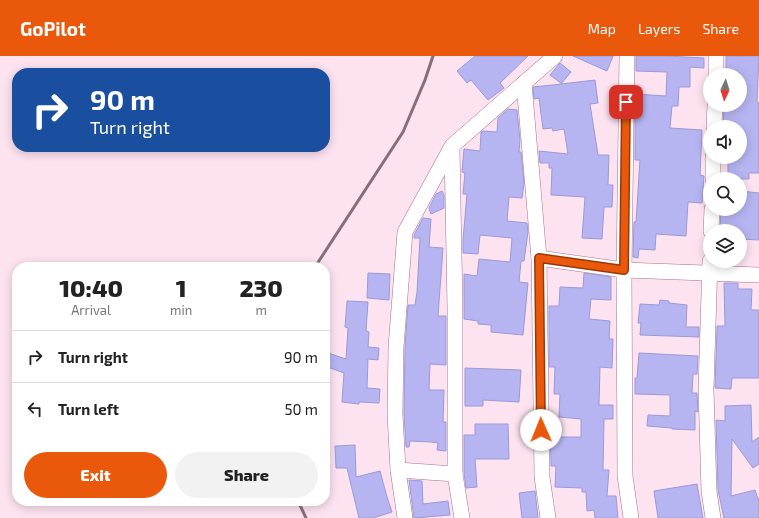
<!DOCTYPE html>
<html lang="en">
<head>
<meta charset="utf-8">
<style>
	:root { --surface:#fff; --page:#f2f2f2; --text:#222; --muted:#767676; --line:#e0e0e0; --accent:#ea580c }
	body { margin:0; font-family:"Exo 2",sans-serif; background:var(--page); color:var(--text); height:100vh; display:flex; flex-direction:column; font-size:15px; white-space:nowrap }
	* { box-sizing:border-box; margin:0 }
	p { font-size:13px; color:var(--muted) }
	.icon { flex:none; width:22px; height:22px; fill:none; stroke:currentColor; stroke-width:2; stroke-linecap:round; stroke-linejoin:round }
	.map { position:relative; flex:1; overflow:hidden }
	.side { position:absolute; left:12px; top:206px; width:318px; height:244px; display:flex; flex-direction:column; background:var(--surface); border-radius:16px; box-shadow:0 2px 10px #0003 }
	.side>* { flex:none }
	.top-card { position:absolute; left:12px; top:12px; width:318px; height:84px; border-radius:16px; box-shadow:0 2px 10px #0003; background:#1a4fa0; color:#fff; overflow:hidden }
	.needle { width:26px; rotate:184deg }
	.buttons { position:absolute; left:703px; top:12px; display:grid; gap:8px }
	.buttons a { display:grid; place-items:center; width:44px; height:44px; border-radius:50%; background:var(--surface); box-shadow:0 2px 10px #0003; font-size:20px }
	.pin { position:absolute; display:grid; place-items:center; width:34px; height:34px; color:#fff; margin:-17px; border-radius:8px; box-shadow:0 2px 6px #0006 }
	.me { position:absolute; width:44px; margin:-22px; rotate:359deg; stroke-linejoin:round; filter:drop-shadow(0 0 3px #0008) }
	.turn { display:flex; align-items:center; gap:14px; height:84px; padding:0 12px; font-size:18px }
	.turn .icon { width:52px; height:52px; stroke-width:2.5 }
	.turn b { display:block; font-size:28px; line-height:34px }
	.eta { display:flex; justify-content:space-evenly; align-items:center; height:68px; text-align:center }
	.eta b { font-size:24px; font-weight:800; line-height:28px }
	.action { display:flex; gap:8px; margin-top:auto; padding:8px 12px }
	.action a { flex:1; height:46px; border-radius:24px; background:var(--accent); color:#fff; font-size:16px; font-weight:800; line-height:46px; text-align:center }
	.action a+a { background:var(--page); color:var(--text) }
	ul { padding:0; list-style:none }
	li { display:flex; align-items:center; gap:12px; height:52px; padding:0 12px; border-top:1px solid var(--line) }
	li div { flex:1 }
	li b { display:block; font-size:15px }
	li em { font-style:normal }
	header { display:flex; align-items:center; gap:24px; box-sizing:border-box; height:56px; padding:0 20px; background:var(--accent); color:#fff }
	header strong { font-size:19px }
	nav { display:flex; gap:22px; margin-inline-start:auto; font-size:14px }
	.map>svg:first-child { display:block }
</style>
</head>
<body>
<header>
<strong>GoPilot</strong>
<nav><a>Map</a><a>Layers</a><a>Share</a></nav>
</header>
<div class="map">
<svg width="759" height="462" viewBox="0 0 759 462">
	<rect width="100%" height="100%" fill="#fde2f0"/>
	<g fill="#b6b5f2" stroke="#9b9ad5">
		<polygon points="475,0 528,0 500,27 504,32 488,44 471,24 467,27 457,15"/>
		<polygon points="573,0 613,0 607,15"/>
		<polygon points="636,0 667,0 704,2 704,12 690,11 690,31 679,31 678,50 672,50 670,72 702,74 700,119 704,120 702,147 688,146 686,180 656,178 655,194 639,193 638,202 633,201 634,166 636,166 640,104 635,104 635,38 666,40 667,16 636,15"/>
		<polygon points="726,0 759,0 757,46 759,47 759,117 749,117 749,123 728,123 728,101 740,101 741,71 723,71 724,49 740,49 740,17 726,16"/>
		<polygon points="560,7 571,16 561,28 595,24 598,47 590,48 598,99 609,99 608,129 613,129 612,151 604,151 602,183 582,182 585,141 551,139 552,112 549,112 549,107 540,107 539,95 568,98 564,73 553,75 552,72 543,73 539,42 534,43 533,31 562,28 550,19"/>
		<polygon points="508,53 517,54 520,84 519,96 521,96 524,128 522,142 509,141 507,165 527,167 528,176 524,205 521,205 519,226 528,227 523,279 491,276 491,269 478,268 478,265 464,263 464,218 477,220 479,203 510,206 512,182 480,179 478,198 463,197 463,184 467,138 463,138 465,117 462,116 464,93 480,95 481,76 483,75 497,76 498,62"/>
		<polygon points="442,135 444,139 444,152 431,158 429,152 436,138"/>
		<polygon points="740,135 759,137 759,184 740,183 740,175 720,175 721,153 740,153"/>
		<polygon points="423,162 431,163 429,191 443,192 438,260 446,260 446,309 430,308 429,334 444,334 443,366 446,366 446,395 437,394 438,387 431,386 410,385 409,391 406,391 404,358 405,291 408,249 415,249 417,236 420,182 414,182 414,179"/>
		<polygon points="368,217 390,218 389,244 367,242"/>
		<polygon points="584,217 611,221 611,244 591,243 589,263 610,265 609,283 613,283 612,312 600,311 599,349 613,349 613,363 604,363 603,414 609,414 607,440 616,440 618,462 595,462 594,454 587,455 586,436 582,436 582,432 555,431 556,410 551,410 550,365 555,365 555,381 581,381 581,363 559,361 560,338 554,338 555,311 549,311 549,250 559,250 560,231 583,232"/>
		<polygon points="724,227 738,227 738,233 752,233 751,254 759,254 759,322 732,322 731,333 715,332 717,270 725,270"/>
		<polygon points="660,244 669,245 669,247 687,249 686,271 699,271 699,281 640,279 641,267 638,267 640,248 659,249"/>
		<polygon points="347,245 368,246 366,275 369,276 368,291 379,292 378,304 368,303 367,332 380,333 379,347 359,346 359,348 342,346 344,317 325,310 325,304 328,297 346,303 348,272 345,271"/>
		<polygon points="639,297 698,300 697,318 693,318 692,337 697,337 698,356 695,355 695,374 672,373 672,372 647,370 648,359 670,360 670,339 635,338 635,322 637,322"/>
		<polygon points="465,312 521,314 519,346 483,344 483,350 465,350"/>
		<polygon points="751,349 752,386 759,381 759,408 753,412 732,383 731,440 755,434 758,443 759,442 759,462 724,462 718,434 716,364 725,365 725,350"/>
		<polygon points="475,368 508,368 509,403 475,403 477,431 466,432 464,417 464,379 475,379"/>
		<polygon points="355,389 356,421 380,415 387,441 392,456 373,462 359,462 347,412 336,412 335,390"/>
		<polygon points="409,424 422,425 423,448 448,445 450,459 414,462"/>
		<polygon points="697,428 703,462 658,462 654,435"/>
		<polygon points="535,435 538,462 522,462 519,437"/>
	</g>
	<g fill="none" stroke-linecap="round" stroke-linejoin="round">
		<defs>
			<g id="minor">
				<polyline points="627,0 624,214 625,420 631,462"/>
				<polyline points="716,19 716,0"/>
				<polyline points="524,27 539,202 542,421 548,462"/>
				<polyline points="714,71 715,49"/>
				<polyline points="452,92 455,252 455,418 462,462"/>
				<polyline points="713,123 713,101"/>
				<polyline points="711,175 712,153"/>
				<polyline points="539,202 624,214 759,219"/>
				<polyline points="710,205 706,333 709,435 713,462"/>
				<polyline points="398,414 455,418"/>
				<polyline points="405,462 398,414 395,358 396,291 405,176 452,90 555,0"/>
			</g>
		</defs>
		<use href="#minor" stroke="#ab7091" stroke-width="16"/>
		<use href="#minor" stroke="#fff" stroke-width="15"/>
		<g stroke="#866f7b" stroke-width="3">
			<polyline points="315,211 403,76 425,24 433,0"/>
			<polyline points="298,445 306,462"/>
		</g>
	</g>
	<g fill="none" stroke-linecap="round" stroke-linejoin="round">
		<defs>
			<polyline id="route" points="541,374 539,202 624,214 626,46"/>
		</defs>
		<use href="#route" stroke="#983908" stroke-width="10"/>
		<use href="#route" stroke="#ea580c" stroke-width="7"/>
	</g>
</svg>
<div class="buttons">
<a><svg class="needle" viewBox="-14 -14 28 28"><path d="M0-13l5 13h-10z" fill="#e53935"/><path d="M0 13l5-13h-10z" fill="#767676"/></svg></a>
<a><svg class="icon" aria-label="sound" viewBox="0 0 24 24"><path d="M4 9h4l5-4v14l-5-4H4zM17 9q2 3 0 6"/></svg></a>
<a><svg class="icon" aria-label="search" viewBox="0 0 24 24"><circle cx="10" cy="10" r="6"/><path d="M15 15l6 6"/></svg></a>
<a><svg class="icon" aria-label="layers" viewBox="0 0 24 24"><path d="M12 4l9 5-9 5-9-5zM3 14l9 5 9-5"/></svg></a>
</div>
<div class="pin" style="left:626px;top:46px;background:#d93025"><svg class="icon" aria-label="arrive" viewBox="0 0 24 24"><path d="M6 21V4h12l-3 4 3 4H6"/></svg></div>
<svg class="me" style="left:541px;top:374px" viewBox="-20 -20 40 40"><circle r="19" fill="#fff"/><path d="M0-13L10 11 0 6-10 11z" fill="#ea580c"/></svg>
<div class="top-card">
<div class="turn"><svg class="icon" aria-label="right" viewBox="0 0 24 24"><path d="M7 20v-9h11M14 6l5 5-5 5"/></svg><div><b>90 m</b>Turn right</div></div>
</div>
<section class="side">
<div class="eta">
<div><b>10:40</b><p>Arrival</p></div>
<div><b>1</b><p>min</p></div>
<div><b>230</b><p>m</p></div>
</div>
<ul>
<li><svg class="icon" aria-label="right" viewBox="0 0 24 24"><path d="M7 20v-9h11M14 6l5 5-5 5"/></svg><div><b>Turn right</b></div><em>90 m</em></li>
<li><svg class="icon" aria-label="left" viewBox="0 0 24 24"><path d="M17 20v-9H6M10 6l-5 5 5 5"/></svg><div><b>Turn left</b></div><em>50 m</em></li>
</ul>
<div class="action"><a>Exit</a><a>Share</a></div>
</section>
</div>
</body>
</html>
